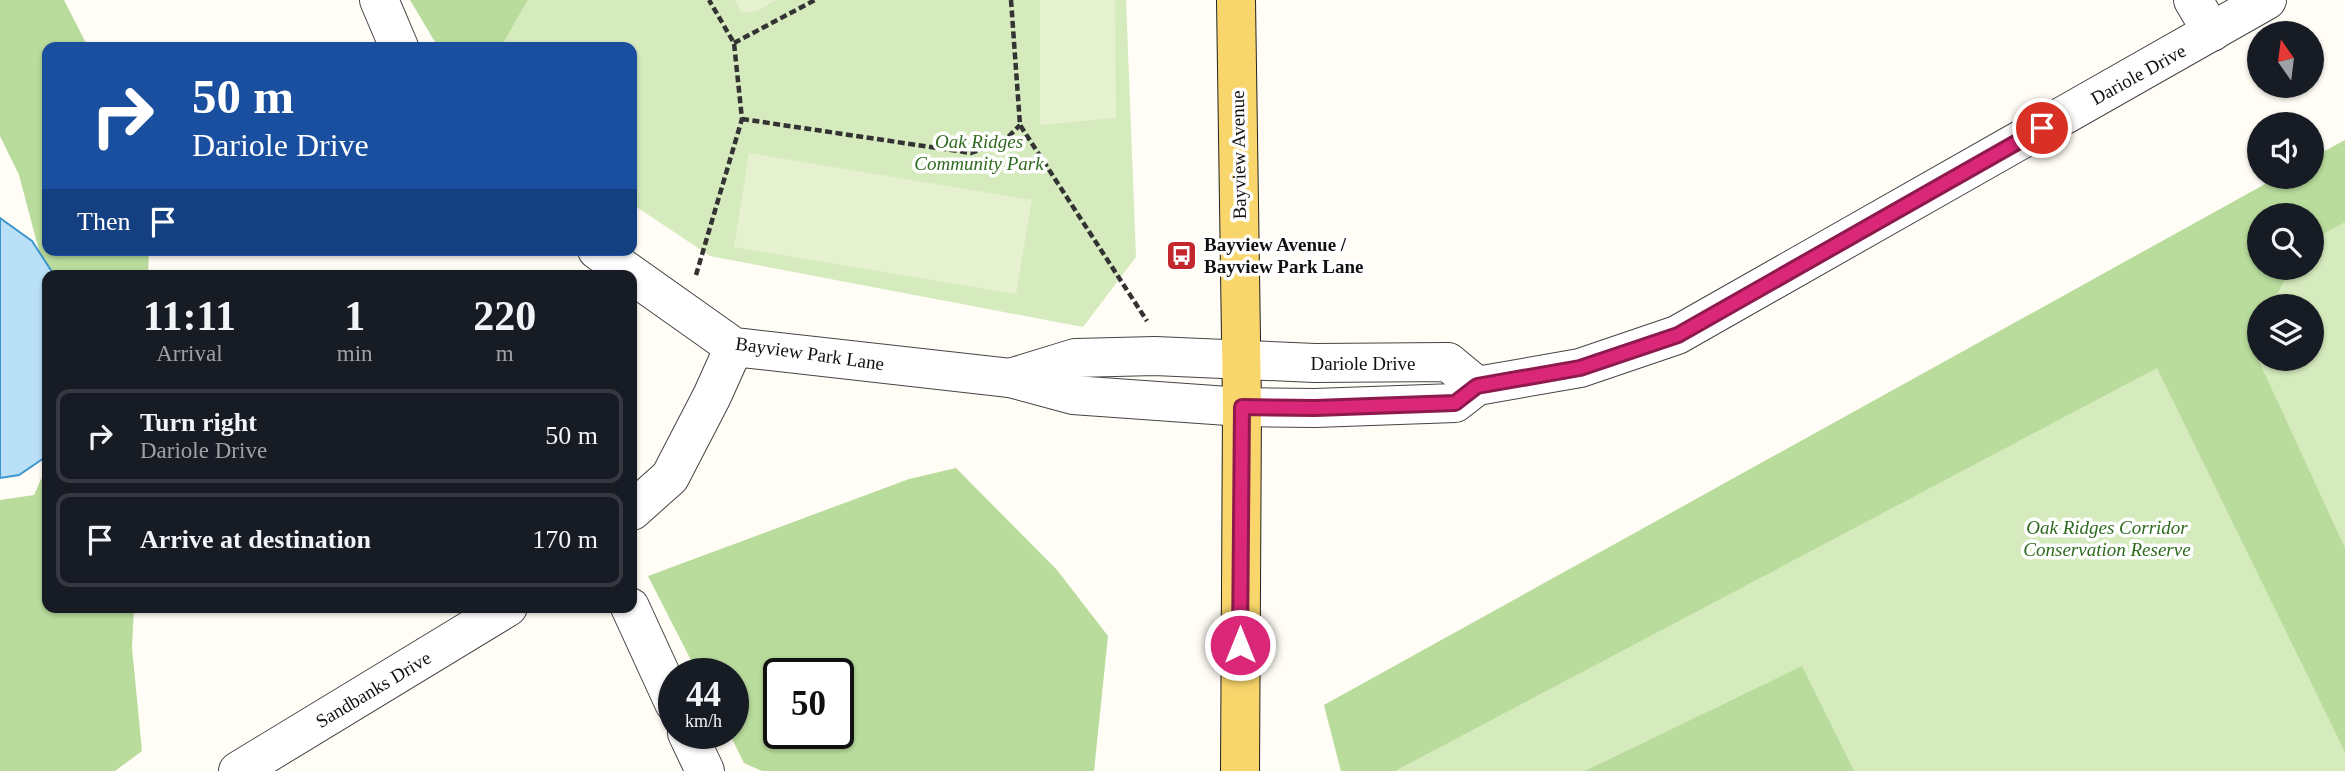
<!DOCTYPE html>
<html lang="en">
<head>
<meta charset="utf-8">
<style>
	:root { --surface:#171b24; --page:#20242c; --text:#f1f3f6; --muted:#9ea1a6; --line:#363941 }
	body { margin:0; font-family:Georgia,serif; background:var(--page); color:var(--text); height:100vh; display:flex; flex-direction:column; font-size:26px; white-space:nowrap }
	* { box-sizing:border-box; margin:0 }
	p { font-size:23px; color:var(--muted) }
	.icon { flex:none; width:38px; height:38px; fill:none; stroke:currentColor; stroke-width:2; stroke-linecap:round; stroke-linejoin:round }
	.map { position:relative; flex:1; overflow:hidden }
	.side { position:absolute; left:42px; top:270px; width:595px; height:343px; display:flex; flex-direction:column; background:var(--surface); border-radius:14px; box-shadow:0 2px 5px #0004 }
	.side>* { flex:none }
	.hud { position:absolute; left:42px; top:42px; width:595px; height:214px; border-radius:14px; box-shadow:0 2px 5px #0004; background:#1a4fa0; color:#fff; overflow:hidden }
	.needle { width:46px; rotate:346deg }
	.controls { position:absolute; left:2247px; top:21px; display:grid; gap:14px }
	.controls a { display:grid; place-items:center; width:77px; height:77px; border-radius:50%; background:var(--surface); box-shadow:0 2px 5px #0004; font-size:35px }
	.speed { position:absolute; left:658px; top:658px; display:flex; gap:14px; font-size:35px; font-weight:700; text-align:center }
	.speed>* { display:grid; place-content:center; width:91px; height:91px; border-radius:50%; background:var(--surface); box-shadow:0 2px 5px #0004; line-height:1 }
	.speed small { font-size:18px; font-weight:400 }
	.speed .limit { border:4px solid #111; border-radius:10px; background:#fff; color:#111 }
	.pin { position:absolute; display:grid; place-items:center; width:60px; height:60px; color:#fff; margin:-30px; border:4px solid #fff; border-radius:50%; box-shadow:0 2px 7px #0007 }
	.me { position:absolute; width:77px; margin:-38px; rotate:0deg; stroke-linejoin:round; filter:drop-shadow(0 0 5px #0008) }
	.turn { display:flex; align-items:center; gap:24px; height:147px; padding:0 35px; font-size:32px }
	.turn .icon { width:91px; height:91px; stroke-width:2.5 }
	.turn b { display:block; font-size:49px; line-height:60px }
	.then { display:flex; align-items:center; height:66px; padding:0 35px; background:#0003; gap:14px; font-size:26px }
	.eta { display:flex; justify-content:space-evenly; align-items:center; height:119px; text-align:center }
	.eta b { font-size:42px; font-weight:700; line-height:49px }
	ul { padding:0; list-style:none }
	li { display:flex; align-items:center; gap:21px; height:94px; margin:0 14px 10px; padding:0 21px; border:4px solid var(--line); border-radius:14px }
	li div { flex:1 }
	li b { display:block; font-size:26px }
	li em { font-style:normal }
	.map>svg:first-child { display:block }
</style>
</head>
<body>
<div class="map">
<svg width="2345" height="771" viewBox="0 0 2345 771">
	<rect width="100%" height="100%" fill="#fffdf5"/>
	<g fill="#d5ebbd" fill-rule="evenodd">
		<polygon points="528,0 1126,0 1136,257 1083,327 710,256 632,204 632,47 501,47"/>
		<path d="M 2345,140 L 2345,771 L 1341,771 L 1324,705 L 2278,177 L 2312,177 L 2312,158 ZM 2259,215 L 2312,215 L 2312,268 L 2259,268 ZM 2259,306 L 2312,306 L 2312,359 L 2259,359 Z"/>
	</g>
	<g fill="#b9dc9c" fill-rule="evenodd">
		<polygon points="0,0 64,0 88,47 47,47 47,250 149,250 148,275 47,275 47,281 19,175 0,136"/>
		<polygon points="410,0 528,0 501,47 438,47"/>
		<polygon points="2345,140 2345,222 2312,240 2312,215 2259,215 2259,268 2291,268 2271,306 2259,306 2259,329 2251,344 2345,548 2345,752 2157,368 1395,771 1341,771 1324,705 2278,177 2312,177 2312,158"/>
		<polygon points="47,466 47,607 134,607 132,648 142,751 115,771 0,771 0,500 34,495"/>
		<path d="M 956,468 L 1057,570 L 1108,636 L 1094,771 L 762,771 L 744,763 L 729,733 L 733,733 L 733,674 L 698,674 L 648,576 L 909,479 ZM 779,674 L 838,674 L 838,733 L 779,733 Z"/>
		<polygon points="1802,666 1854,771 1585,771"/>
	</g>
	<g fill="#e6f2cf">
		<polygon points="735,0 776,0 757,11 742,13"/>
		<polygon points="1040,0 1115,0 1116,118 1040,125"/>
		<polygon points="749,153 1032,200 1016,294 734,247"/>
	</g>
	<polygon fill="#b9e0f7" stroke="#3f96cf" stroke-width="2" points="0,218 32,241 54,275 47,275 47,456 19,475 0,478"/>
	<g fill="none" stroke-linecap="round" stroke-linejoin="round">
		<defs>
			<g id="minor">
				<polyline points="379,0 399,47"/>
				<polyline points="2193,0 2212,32"/>
				<polyline points="597,250 734,347 1010,378 1073,395 1242,407 1315,408 1455,403 1477,386 1580,368 1677,335 2267,0"/>
				<polyline points="1010,378 1075,358 1155,356 1315,363 1448,362 1477,386"/>
				<polyline points="632,511 670,477 712,396 734,347"/>
				<polyline points="630,607 674,703"/>
				<polyline points="687,733 705,771"/>
				<polyline points="238,771 508,607"/>
			</g>
			<polyline id="major" points="1236,0 1242,407 1240,771"/>
		</defs>
		<use href="#minor" stroke="#444" stroke-width="40"/>
		<use href="#major" stroke="#222" stroke-width="40"/>
		<g stroke="#333" stroke-width="4.5" stroke-dasharray="7 3.5" stroke-linecap="butt">
			<polyline points="1011,0 1020,125 1147,321"/>
			<polyline points="734,43 815,0"/>
			<polyline points="742,119 971,153 1004,141 1020,125"/>
			<polyline points="696,275 742,119 734,43 709,0"/>
		</g>
		<use href="#minor" stroke="#fff" stroke-width="38"/>
		<use href="#major" stroke="#f9d66b" stroke-width="38"/>
	</g>
	<g fill="none" stroke-linecap="round" stroke-linejoin="round">
		<defs>
			<polyline id="route" points="1240,645 1242,407 1315,408 1455,403 1477,386 1580,368 1678,335 2042,128"/>
		</defs>
		<use href="#route" stroke="#8e194d" stroke-width="18"/>
		<use href="#route" stroke="#db2777" stroke-width="12"/>
	</g>
	<defs>
		<symbol id="bus-square" viewBox="-11 -11 22 22"><rect x="-9" y="-9" width="18" height="18" rx="4" fill="#c4262e" stroke="#fff"/><path d="M-5-6H5V4H4V6H2V4H-2V6H-4V4H-5ZM-3.5-4V0h7V-4ZM-3.5 1.2v1.5H-2V1.2ZM2 1.2v1.5H3.5V1.2Z" fill="#fff"/></symbol>
	</defs>
	<g fill-rule="evenodd">
		<use href="#bus-square" x="1164" y="238" width="35" height="35"/>
	</g>
	<g text-anchor="middle" stroke-width="7" stroke-linejoin="round" paint-order="stroke">
		<g font-size="19" fill="#111" stroke="#fff">
			<text transform="translate(2138 74) rotate(-29)" y="7">Dariole Drive</text>
			<text transform="translate(1238 155) rotate(-91)" y="7">Bayview Avenue</text>
			<text transform="translate(810 353) rotate(8)" y="7">Bayview Park Lane</text>
			<text x="1363" y="370">Dariole Drive</text>
			<text transform="translate(373 689) rotate(-31)" y="7">Sandbanks Drive</text>
		</g>
		<g font-size="19" font-style="italic" fill="#2f6b1f" stroke="#fff">
			<text x="979" y="148">Oak Ridges<tspan x="979" dy="22">Community Park</tspan></text>
			<text x="2107" y="534">Oak Ridges Corridor<tspan x="2107" dy="22">Conservation Reserve</tspan></text>
		</g>
		<g font-size="19" font-weight="bold" fill="#111" stroke="#fff" text-anchor="start">
			<text x="1204" y="251">Bayview Avenue /<tspan x="1204" dy="22">Bayview Park Lane</tspan></text>
		</g>
	</g>
</svg>
<div class="controls">
<a><svg class="needle" viewBox="-14 -14 28 28"><path d="M0-13l5 13h-10z" fill="#e53935"/><path d="M0 13l5-13h-10z" fill="#9ea1a6"/></svg></a>
<a><svg class="icon" aria-label="sound" viewBox="0 0 24 24"><path d="M4 9h4l5-4v14l-5-4H4zM17 9q2 3 0 6"/></svg></a>
<a><svg class="icon" aria-label="search" viewBox="0 0 24 24"><circle cx="10" cy="10" r="6"/><path d="M15 15l6 6"/></svg></a>
<a><svg class="icon" aria-label="layers" viewBox="0 0 24 24"><path d="M12 4l9 5-9 5-9-5zM3 14l9 5 9-5"/></svg></a>
</div>
<div class="speed"><div>44<small>km/h</small></div><div class="limit">50</div></div>
<div class="pin" style="left:2042px;top:128px;background:#d93025"><svg class="icon" aria-label="arrive" viewBox="0 0 24 24"><path d="M6 21V4h12l-3 4 3 4H6"/></svg></div>
<svg class="me" style="left:1240px;top:645px" viewBox="-20 -20 40 40"><circle r="17" fill="#db2777" stroke="#fff" stroke-width="3"/><path d="M0-11L8 9 0 5-8 9z" fill="#fff"/></svg>
<div class="hud">
<div class="turn"><svg class="icon" aria-label="right" viewBox="0 0 24 24"><path d="M7 20v-9h11M14 6l5 5-5 5"/></svg><div><b>50 m</b>Dariole Drive</div></div>
<div class="then">Then<svg class="icon" aria-label="arrive" viewBox="0 0 24 24"><path d="M6 21V4h12l-3 4 3 4H6"/></svg></div>
</div>
<section class="side">
<div class="eta">
<div><b>11:11</b><p>Arrival</p></div>
<div><b>1</b><p>min</p></div>
<div><b>220</b><p>m</p></div>
</div>
<ul>
<li><svg class="icon" aria-label="right" viewBox="0 0 24 24"><path d="M7 20v-9h11M14 6l5 5-5 5"/></svg><div><b>Turn right</b><p>Dariole Drive</p></div><em>50 m</em></li>
<li><svg class="icon" aria-label="arrive" viewBox="0 0 24 24"><path d="M6 21V4h12l-3 4 3 4H6"/></svg><div><b>Arrive at destination</b></div><em>170 m</em></li>
</ul>
</section>
</div>
</body>
</html>
